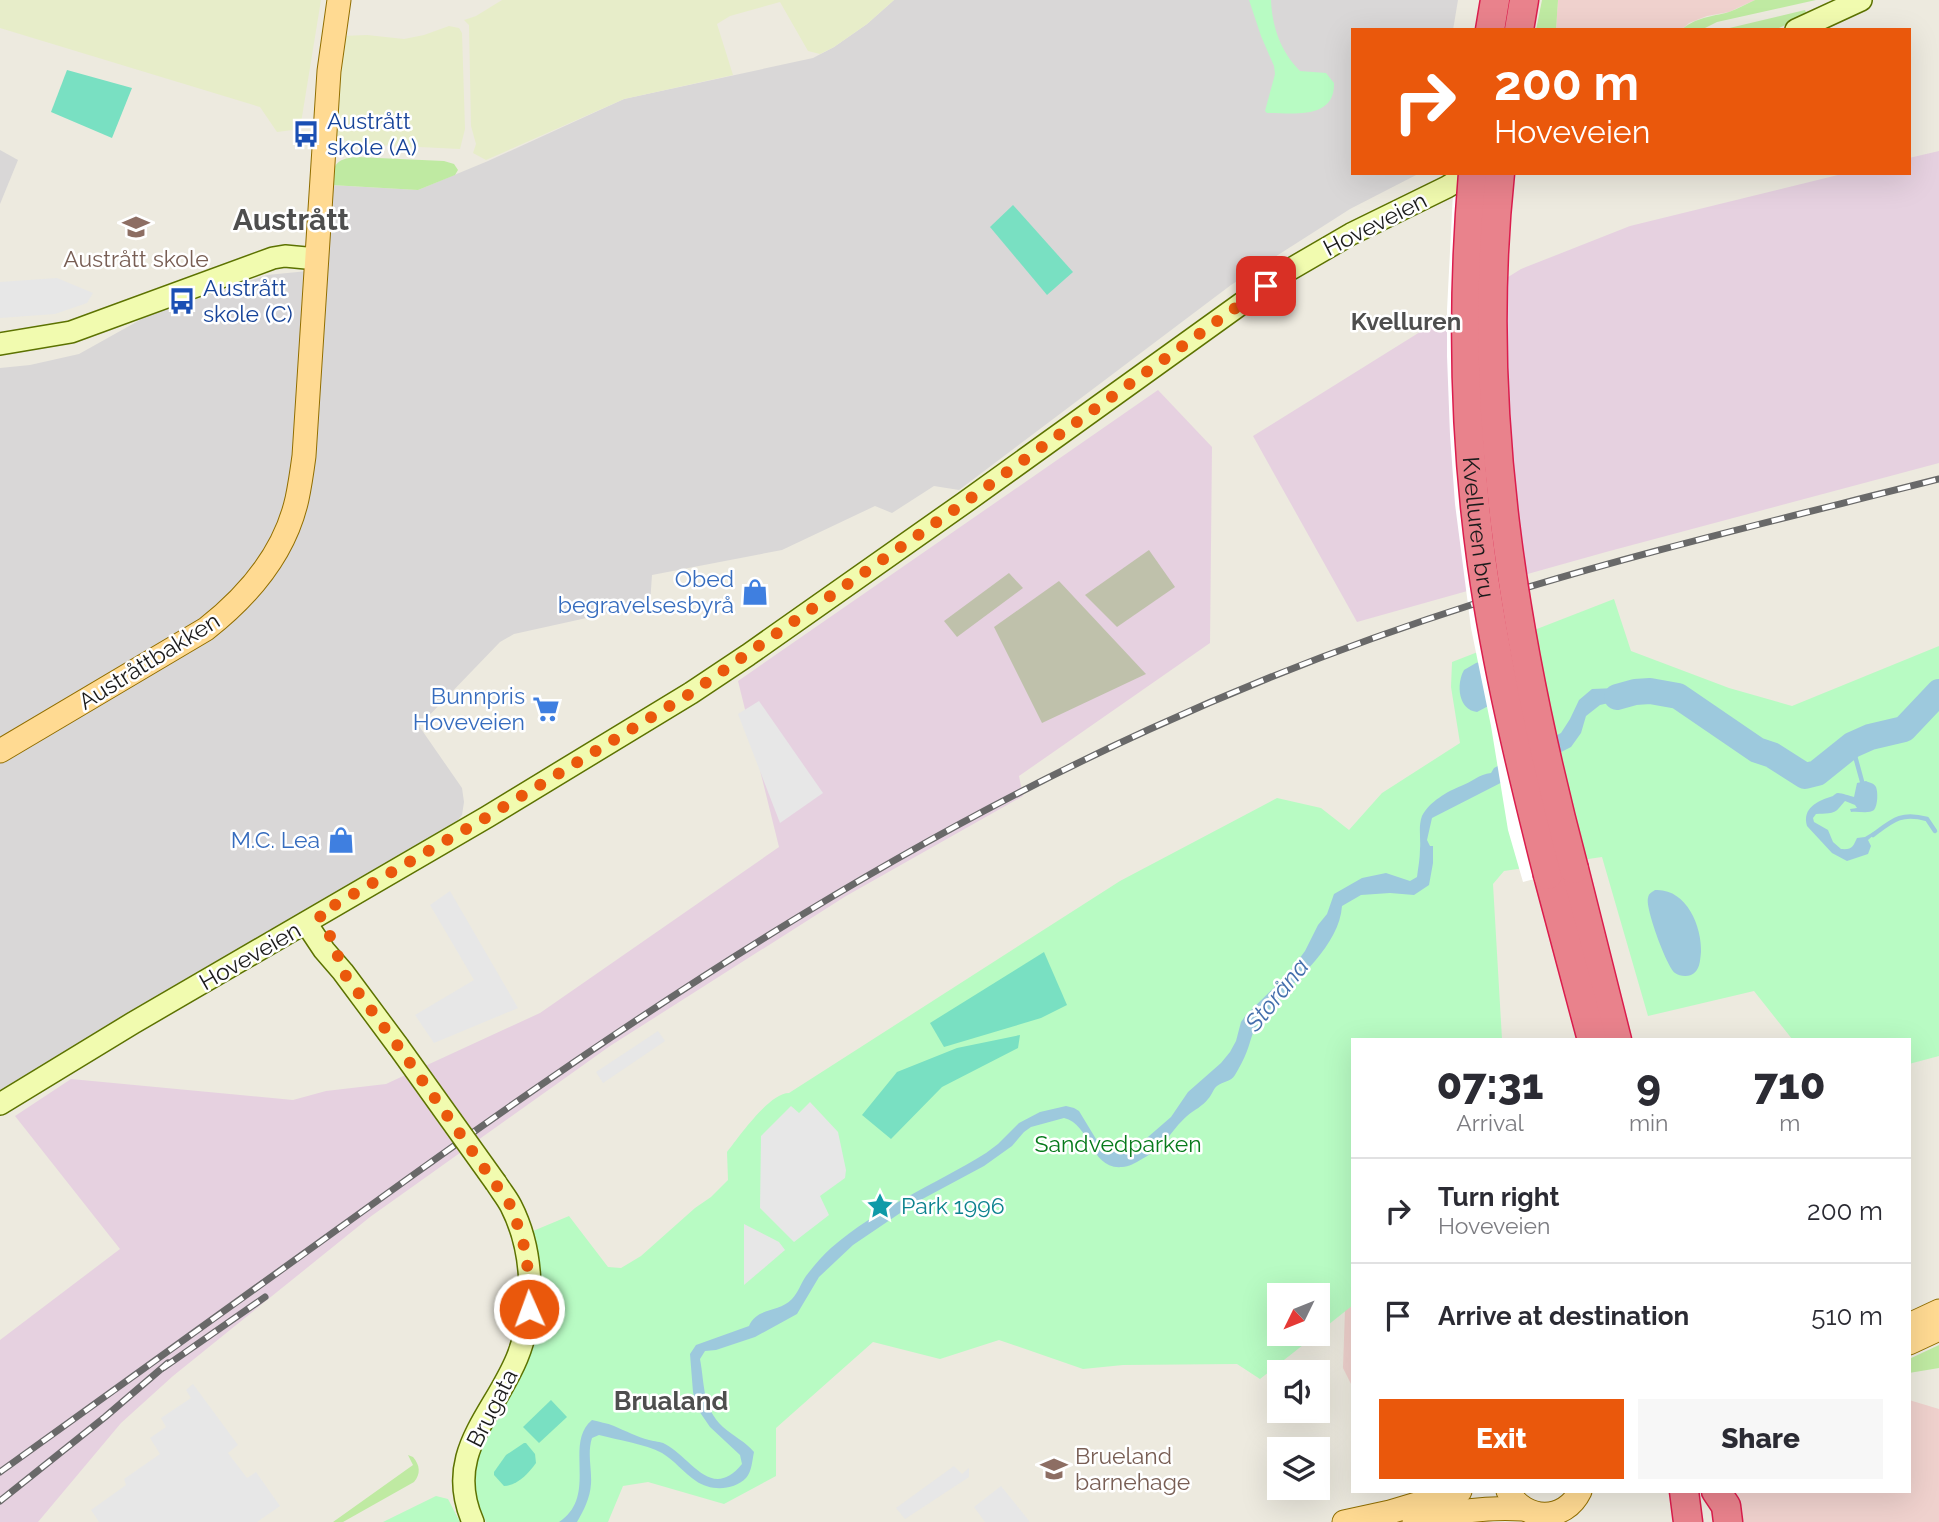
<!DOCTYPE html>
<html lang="en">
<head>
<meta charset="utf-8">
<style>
	:root { --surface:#fff; --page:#f7f7f7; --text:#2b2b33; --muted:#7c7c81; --line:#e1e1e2; --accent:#ea580c }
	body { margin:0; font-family:Raleway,sans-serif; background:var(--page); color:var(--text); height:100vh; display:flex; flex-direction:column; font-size:26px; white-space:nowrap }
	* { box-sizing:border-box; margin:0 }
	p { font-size:23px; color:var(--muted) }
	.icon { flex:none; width:38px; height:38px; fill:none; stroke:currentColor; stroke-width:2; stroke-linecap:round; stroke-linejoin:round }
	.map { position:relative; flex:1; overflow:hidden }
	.drawer { position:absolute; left:1351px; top:1038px; width:560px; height:455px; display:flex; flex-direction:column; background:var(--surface); border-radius:0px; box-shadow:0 7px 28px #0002 }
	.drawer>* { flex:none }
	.hud { position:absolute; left:1351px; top:28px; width:560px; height:147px; border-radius:0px; box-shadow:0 7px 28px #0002; background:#ea580c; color:#fff; overflow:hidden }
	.needle { width:46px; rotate:227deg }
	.tools { position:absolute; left:1267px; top:1283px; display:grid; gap:14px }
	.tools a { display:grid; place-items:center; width:63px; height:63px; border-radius:0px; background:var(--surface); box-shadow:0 7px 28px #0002; font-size:35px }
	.pin { position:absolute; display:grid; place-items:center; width:60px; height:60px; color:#fff; margin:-30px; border-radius:14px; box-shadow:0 4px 10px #0006 }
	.me { position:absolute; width:77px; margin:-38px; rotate:358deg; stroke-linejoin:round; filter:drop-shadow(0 0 5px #0008) }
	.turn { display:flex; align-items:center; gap:24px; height:147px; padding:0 28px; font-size:32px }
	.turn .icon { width:91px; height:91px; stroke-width:2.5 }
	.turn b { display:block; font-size:49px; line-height:60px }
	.eta { display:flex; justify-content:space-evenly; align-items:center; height:119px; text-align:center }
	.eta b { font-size:42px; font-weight:800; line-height:49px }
	.cta { display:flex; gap:14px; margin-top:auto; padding:14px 28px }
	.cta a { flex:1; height:80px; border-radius:0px; background:var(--accent); color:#fff; font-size:28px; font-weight:800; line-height:80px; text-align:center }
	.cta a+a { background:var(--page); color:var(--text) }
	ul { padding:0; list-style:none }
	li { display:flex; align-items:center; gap:21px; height:105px; padding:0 28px; border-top:2px solid var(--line) }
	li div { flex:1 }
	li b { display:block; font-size:26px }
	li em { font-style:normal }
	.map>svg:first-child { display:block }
</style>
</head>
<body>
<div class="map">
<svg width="1939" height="1522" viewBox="0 0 1939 1522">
	<rect width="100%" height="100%" fill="#edeadf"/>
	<g fill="#d9d7d7">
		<polygon points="894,0 1458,0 1453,30 1353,30 1353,173 1420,173 1350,209 1231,285 959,490 934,486 892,513 875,506 782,550 652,575 650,604 514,634 500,642 419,726 462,788 464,802 462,815 454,825 0,1094 0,368 30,365 79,354 147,316 267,275 328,269 330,185 418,190 488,161 624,99 813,58 834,47 867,24"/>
		<polygon points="0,150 18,160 0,204"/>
	</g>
	<g fill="#efd1cd">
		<polygon points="1558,0 1755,0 1729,12 1707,16 1689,23 1681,30 1556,30"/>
		<polygon points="1353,1304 1353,1388 1343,1368 1345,1310"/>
		<polygon points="1909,1400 1939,1409 1939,1522 1739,1522 1734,1491 1909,1491"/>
	</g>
	<g fill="#e6d1e0">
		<polygon points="1939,151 1939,463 1606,552 1357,622 1253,436 1521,269 1630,226 1846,173 1909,173 1909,158"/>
		<polygon points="1158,390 1212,447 1210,643 1019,776 1023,796 846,896 610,1046 370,1217 173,1376 121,1423 38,1522 0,1522 0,1340 120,1249 15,1116 71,1079 293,1100 326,1091 386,1084 540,1013 779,847 738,681"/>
	</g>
	<g fill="#bfc1ab">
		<polygon points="1149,550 1175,587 1117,627 1085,595"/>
		<polygon points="1009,573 1023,588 957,637 944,621"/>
		<polygon points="1059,581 1146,674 1042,723 994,627"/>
	</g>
	<g fill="#e7edc9">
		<polygon points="0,0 321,0 300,129 277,132 260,107 0,28"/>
		<polygon points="502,0 894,0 867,24 834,47 820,54 808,51 780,2 730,16 717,24 733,75 624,99 486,160 473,153 476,144 471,126 469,25 464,20 476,16"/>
		<polygon points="449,26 459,28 462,33 465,129 460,149 357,144 341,139 336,135 335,130 343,36 367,35 404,39 424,35"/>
	</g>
	<g fill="#bfeaa2">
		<polygon points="1542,0 1558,0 1556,30 1536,30"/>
		<path d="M 1755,0 L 1816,0 L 1717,22 L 1701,30 L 1681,30 C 1696,17 1711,17 1729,12 C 1737,9 1746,4 1755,0 Z"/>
		<polygon points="1805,10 1807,15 1775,30 1721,30"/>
		<path d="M 356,157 L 444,161 L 454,164 L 458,170 L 455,175 L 418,190 L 331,185 C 333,165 335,159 356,157 Z"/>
		<polygon points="1939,1345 1939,1368 1909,1373 1909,1359"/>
		<path d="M 408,1455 L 413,1457 C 420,1465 421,1474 414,1482 L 343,1522 L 333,1522 L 413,1465 Z"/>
	</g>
	<g fill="#b8fbc3">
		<path d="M 1249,0 L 1271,0 C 1272,27 1281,52 1300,71 L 1326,73 L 1334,83 C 1335,120 1293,113 1267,113 L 1265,111 L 1275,74 L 1274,66 L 1261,36 Z"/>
		<path d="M 1614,599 L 1631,651 L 1729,688 L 1792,706 L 1939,646 L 1939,1056 L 1909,1064 L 1909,1040 L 1792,1039 L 1754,991 L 1648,1016 L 1602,857 L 1504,871 L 1493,884 L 1502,1039 L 1353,1040 L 1353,1305 L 1318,1333 L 1318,1295 L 1279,1295 L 1279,1334 L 1317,1334 L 1260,1379 L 1237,1364 L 1123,1365 L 1083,1369 L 999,1340 L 940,1359 L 873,1342 L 776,1428 L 776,1476 L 724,1504 L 648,1482 L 623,1486 L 608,1522 L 486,1522 L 477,1501 L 475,1489 L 477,1460 L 483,1440 L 520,1379 L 539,1334 L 542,1291 L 533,1231 L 569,1216 L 608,1267 L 621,1268 L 641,1256 L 695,1208 L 711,1197 L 728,1180 L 727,1152 C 739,1137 769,1093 789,1093 L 1120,881 L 1277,798 L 1321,808 L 1349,830 L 1382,793 L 1460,743 L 1451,687 L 1452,662 Z"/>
		<polygon points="436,1496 448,1499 460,1522 383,1522"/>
	</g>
	<g fill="#79e0c2">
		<polygon points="67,70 132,88 112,138 51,112"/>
		<polygon points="1013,205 1073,272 1047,295 990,227"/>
		<polygon points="1044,952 1067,1005 1041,1018 944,1047 930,1023"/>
		<polygon points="1020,1035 1018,1048 942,1087 891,1139 862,1115 897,1072 957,1048"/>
		<polygon points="551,1400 567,1417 539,1443 523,1427"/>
		<path d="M 524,1443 L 526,1443 L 535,1454 L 536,1463 C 528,1474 518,1485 504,1486 L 494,1475 L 494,1472 L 506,1455 Z"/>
	</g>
	<g fill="#e7e7e7">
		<polygon points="57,278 93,293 87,303 55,314 0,318 0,282"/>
		<polygon points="759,701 823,793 780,823 738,714"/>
		<polygon points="450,891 518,1008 434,1043 415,1015 474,980 430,905"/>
		<polygon points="658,1031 665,1041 603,1083 596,1072"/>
		<polygon points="810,1102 838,1132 846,1170 845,1178 820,1196 829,1215 794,1242 760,1208 761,1136 791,1106 799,1113"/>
		<polygon points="744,1224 779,1242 785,1250 744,1285"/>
		<polygon points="193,1384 238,1445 228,1453 247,1478 256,1472 280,1506 257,1522 99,1522 91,1510 126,1485 124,1479 160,1454 150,1438 166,1427 161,1418 191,1398 186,1390"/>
		<polygon points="954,1466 962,1474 969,1468 969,1477 905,1519 896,1508"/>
		<polygon points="1001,1486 1030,1522 985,1522 974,1507"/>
	</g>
	<g fill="#9dc9dd">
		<path d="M 1504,655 L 1511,694 L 1477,712 C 1458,710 1456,684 1464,670 L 1476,663 Z"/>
		<path d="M 1665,686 L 1640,696 L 1600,705 L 1586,716 L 1581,733 L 1571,747 L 1432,818 L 1427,840 L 1430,846 L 1433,846 L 1433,863 L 1429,885 L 1414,895 L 1390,893 L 1361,895 L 1342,906 C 1339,951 1284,988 1259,1022 C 1252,1031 1251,1041 1247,1051 C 1244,1059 1239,1068 1235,1075 C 1231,1082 1223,1081 1217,1086 C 1213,1089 1212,1095 1208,1099 C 1203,1106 1194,1110 1187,1116 C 1169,1132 1167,1146 1142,1159 C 1135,1163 1129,1167 1122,1167 C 1090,1170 1091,1124 1064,1118 L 1031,1127 L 1024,1132 L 1012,1146 L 984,1166 L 915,1203 L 853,1245 L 819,1277 L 797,1314 L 755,1337 L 716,1350 L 705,1351 L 700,1359 C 705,1386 702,1407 723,1427 C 733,1436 746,1442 754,1452 C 752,1461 752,1471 746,1478 C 733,1491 710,1491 696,1481 C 684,1473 674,1460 662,1453 C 645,1444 618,1440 599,1435 L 592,1438 C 587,1454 592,1468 591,1484 C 590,1498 584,1510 577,1522 L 559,1522 C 599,1496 563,1444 592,1420 C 599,1422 607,1423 614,1426 C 626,1431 637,1437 649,1440 C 655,1442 660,1441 665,1444 C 691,1457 711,1502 742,1464 L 740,1455 L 710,1427 L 697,1408 L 693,1392 L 690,1354 L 696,1345 L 749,1326 C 757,1307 779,1313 792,1299 C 798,1293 801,1283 806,1276 C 813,1267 822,1256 831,1248 C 877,1208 934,1185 986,1153 L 998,1144 L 1019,1123 L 1040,1112 L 1066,1106 L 1074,1108 L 1079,1111 L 1096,1139 L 1105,1145 L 1117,1152 L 1125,1152 L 1133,1150 L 1171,1117 L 1188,1092 L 1221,1063 L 1230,1052 L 1236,1041 L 1241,1022 L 1246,1015 L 1288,974 L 1305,951 L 1318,925 L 1327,914 L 1334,894 L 1362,878 L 1386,873 L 1410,881 L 1417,877 C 1418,868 1420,859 1420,849 C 1421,838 1418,827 1422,816 C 1429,802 1448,791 1461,786 C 1472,782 1479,774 1491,773 L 1494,768 L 1561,733 L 1570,719 L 1579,700 L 1592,689 Z"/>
		<path d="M 1866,781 C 1870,783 1874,783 1876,787 C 1878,792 1878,805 1874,810 C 1869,814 1858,811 1851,812 L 1850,809 L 1857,808 L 1855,805 L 1845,801 C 1843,803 1841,806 1839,808 C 1834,815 1824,813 1816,814 L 1813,818 L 1814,822 L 1828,830 L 1833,842 L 1841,849 C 1853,850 1853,846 1857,838 L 1865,837 L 1875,831 L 1876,833 L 1868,840 L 1871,846 L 1868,854 L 1847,861 L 1832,853 L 1807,826 C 1802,808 1817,801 1833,796 C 1834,795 1836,793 1838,793 C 1842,793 1850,796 1854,797 L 1857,783 Z"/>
		<path d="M 1655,890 C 1686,888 1702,926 1701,952 C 1700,961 1700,971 1691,975 C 1686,977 1679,976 1675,973 C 1667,967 1645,908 1648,898 C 1649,893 1651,893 1655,890 Z"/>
	</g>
	<polygon fill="#fff" points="1454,173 1487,173 1482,429 1493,563 1560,872 1523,882 1508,830 1491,726 1471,628 1455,504 1450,435 1447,356 1447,310"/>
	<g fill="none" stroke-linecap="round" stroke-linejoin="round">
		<g stroke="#9dc9dd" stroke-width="4.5">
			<polyline points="1852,745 1863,785"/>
			<path d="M 1873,835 C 1893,820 1901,812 1927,819 L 1935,831"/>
		</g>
		<polyline stroke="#9dc9dd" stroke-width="26" points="1617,697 1635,692 1650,691 1678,696 1757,750 1772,755 1805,776 1817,773 1852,745 1870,737 1904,729 1939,692"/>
		<defs>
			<g id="secondary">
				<polyline points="1796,30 1861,0"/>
				<polyline points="0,344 71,332 273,258 285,256 317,259"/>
				<polyline points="306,923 324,950 343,972 398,1046"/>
				<polyline points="0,1104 133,1023 487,817 691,693 748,655 964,503 1284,273 1351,234 1447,187 1470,173"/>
				<path d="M 473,1522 C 443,1454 493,1416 517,1358 C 536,1312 534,1251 511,1206 C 507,1198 501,1191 496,1183"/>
			</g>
			<g id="primary">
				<path d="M 0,751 L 206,629 C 248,596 285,553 297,499 C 300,485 302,471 304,456 L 329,71 L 339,0"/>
				<polyline points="1909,1325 1939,1311"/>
				<polyline points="1909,1343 1939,1329"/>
				<path d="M 1508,1491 C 1525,1522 1565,1522 1580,1491"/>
				<polyline points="1344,1522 1390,1512 1460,1491"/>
				<path d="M 1414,1522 C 1455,1512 1480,1507 1522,1509"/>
			</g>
			<g id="highway">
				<polyline points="1490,30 1495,0"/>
				<polyline points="1519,30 1524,0"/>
				<polyline points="1574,869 1617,1040"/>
				<polyline points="1548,875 1592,1040"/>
				<polyline points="1684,1491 1688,1522"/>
				<polyline points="1716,1491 1726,1506 1728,1522"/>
			</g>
		</defs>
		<use href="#secondary" stroke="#5c7201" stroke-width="24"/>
		<use href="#primary" stroke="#916e00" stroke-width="25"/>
		<use href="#highway" stroke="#db1d4d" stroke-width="31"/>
		<use href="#secondary" stroke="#f1fbaf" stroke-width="21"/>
		<use href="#primary" stroke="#ffda92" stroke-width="23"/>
		<use href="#highway" stroke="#e9828c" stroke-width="28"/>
		<defs>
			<g id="rail">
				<polyline points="163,1368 265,1297"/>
				<path d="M 0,1472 C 138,1373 276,1274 413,1175 C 646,1008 888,848 1150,729 C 1257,680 1367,638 1480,602 C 1631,554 1786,518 1939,479"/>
				<polyline points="0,1501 105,1417 168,1363"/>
			</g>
		</defs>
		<use href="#rail" stroke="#696969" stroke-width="7"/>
		<use href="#rail" stroke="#fff" stroke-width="4.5" stroke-dasharray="13" stroke-linecap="butt"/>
		<defs>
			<polyline id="secondary-bridge" points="398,1046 496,1183"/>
			<g id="highway-bridge">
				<path id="s1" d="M 1473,173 C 1462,303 1464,435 1482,564 C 1497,669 1522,772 1548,875"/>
				<path d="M 1500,173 C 1475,408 1514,643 1574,869"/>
			</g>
		</defs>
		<use href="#secondary-bridge" stroke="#5c7201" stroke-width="24" stroke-linecap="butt"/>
		<use href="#highway-bridge" stroke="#db1d4d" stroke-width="31" stroke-linecap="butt"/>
		<use href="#secondary-bridge" stroke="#f1fbaf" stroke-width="21"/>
		<use href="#highway-bridge" stroke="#e9828c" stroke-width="28"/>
	</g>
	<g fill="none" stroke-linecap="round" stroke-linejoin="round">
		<polyline stroke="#ea580c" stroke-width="12" stroke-dasharray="0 21.6" points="529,1309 527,1259 522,1238 511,1206 398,1046 343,972 334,944 319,914 487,817 691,693 964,503 1266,286"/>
	</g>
	<defs>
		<symbol id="bus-bare" viewBox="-9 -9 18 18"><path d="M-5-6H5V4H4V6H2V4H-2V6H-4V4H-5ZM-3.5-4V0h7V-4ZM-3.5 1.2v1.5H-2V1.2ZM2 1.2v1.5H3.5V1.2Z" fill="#1a4fb4" stroke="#fff" stroke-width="2.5" paint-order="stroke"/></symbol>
		<symbol id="school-bare" viewBox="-9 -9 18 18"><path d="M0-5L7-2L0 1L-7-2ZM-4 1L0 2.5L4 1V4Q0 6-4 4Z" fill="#8d6e63" stroke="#fff" stroke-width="2.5" paint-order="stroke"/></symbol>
		<symbol id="shop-bare" viewBox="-9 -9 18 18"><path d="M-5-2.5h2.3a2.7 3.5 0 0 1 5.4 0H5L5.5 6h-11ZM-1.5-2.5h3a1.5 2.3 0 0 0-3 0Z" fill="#3f7fe0" stroke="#fff" stroke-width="2.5" paint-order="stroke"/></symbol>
		<symbol id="supermarket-bare" viewBox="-9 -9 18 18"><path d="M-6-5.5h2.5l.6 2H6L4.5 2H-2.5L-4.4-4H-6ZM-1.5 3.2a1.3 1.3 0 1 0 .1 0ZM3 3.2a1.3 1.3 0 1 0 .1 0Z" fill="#3f7fe0" stroke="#fff" stroke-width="2.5" paint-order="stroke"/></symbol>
		<symbol id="sight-bare" viewBox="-9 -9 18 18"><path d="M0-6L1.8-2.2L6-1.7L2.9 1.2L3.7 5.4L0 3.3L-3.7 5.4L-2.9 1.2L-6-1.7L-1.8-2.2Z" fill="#0f9aa8" stroke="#fff" stroke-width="2.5" paint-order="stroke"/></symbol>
	</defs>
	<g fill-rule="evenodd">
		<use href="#bus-bare" x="287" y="115" width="38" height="38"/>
		<use href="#school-bare" x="117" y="208" width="38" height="38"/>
		<use href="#bus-bare" x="163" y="282" width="38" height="38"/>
		<use href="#shop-bare" x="736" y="573" width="38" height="38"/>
		<use href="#supermarket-bare" x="527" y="690" width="38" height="38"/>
		<use href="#shop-bare" x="322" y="821" width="38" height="38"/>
		<use href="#sight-bare" x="861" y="1187" width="38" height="38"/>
		<use href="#school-bare" x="1035" y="1450" width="38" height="38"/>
	</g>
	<g text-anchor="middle" stroke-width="5" stroke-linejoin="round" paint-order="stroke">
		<g font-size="23" fill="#164399" stroke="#fff" text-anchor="start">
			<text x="327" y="129">Austrått<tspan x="327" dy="26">skole (A)</tspan></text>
			<text x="203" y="296">Austrått<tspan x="203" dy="26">skole (C)</tspan></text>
		</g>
		<g font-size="23" fill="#1b1b1b" stroke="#fff">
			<text transform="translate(1375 224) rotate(-27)" y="8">Hoveveien</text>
			<text dy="8" stroke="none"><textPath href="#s1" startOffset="355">Kvelluren bru</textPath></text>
			<text transform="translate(149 661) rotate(-32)" y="8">Austråttbakken</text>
			<text transform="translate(250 956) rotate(-30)" y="8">Hoveveien</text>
			<text transform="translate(492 1408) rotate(-63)" y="8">Brugata</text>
		</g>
		<g font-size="23" fill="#785e54" stroke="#fff">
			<text x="136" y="267">Austrått skole</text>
			<text x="1075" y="1464" text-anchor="start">Brueland<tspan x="1075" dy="26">barnehage</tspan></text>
		</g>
		<g font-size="23" fill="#366cbe" stroke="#fff" text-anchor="end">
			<text x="734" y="587">Obed<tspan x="734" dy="26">begravelsesbyrå</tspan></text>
			<text x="525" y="704">Bunnpris<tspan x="525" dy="26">Hoveveien</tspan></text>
			<text x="320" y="848">M.C. Lea</text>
		</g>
		<g font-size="23" fill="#077a1b" stroke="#fff">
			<text x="1118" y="1152">Sandvedparken</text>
		</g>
		<g font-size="23" fill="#0d838f" stroke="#fff" text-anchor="start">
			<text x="901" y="1214">Park 1996</text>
		</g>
		<g font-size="24" font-weight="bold" fill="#4e4e4e" stroke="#fff">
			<text x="1406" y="330">Kvelluren</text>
		</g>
		<g font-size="24" font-style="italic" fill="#456fac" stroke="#fff">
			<text transform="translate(1277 995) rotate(-51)" y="8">Storåna</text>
		</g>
		<g font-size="26" font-weight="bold" fill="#4e4e4e" stroke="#fff">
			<text x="671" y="1410">Brualand</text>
		</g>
		<g font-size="30" font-weight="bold" fill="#4e4e4e" stroke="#fff">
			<text x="291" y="230">Austrått</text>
		</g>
	</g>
</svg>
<div class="tools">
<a><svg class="needle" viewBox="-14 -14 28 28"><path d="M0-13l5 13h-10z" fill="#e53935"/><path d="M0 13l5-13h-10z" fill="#7c7c81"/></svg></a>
<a><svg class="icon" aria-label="sound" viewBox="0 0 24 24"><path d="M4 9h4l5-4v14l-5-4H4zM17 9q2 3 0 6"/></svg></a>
<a><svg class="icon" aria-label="layers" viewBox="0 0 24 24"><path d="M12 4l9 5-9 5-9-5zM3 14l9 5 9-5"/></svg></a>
</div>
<div class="pin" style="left:1266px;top:286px;background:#d93025"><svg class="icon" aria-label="arrive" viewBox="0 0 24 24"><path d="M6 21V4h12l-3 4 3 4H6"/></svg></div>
<svg class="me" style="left:529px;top:1309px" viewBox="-20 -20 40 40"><circle r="17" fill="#ea580c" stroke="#fff" stroke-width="3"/><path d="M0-11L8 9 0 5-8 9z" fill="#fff"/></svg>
<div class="hud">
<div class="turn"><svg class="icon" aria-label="right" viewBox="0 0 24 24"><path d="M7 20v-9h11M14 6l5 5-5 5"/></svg><div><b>200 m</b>Hoveveien</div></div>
</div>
<section class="drawer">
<div class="eta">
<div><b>07:31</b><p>Arrival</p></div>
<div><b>9</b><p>min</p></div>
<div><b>710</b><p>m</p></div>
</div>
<ul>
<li><svg class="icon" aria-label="right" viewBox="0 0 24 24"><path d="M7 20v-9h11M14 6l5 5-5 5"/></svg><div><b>Turn right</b><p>Hoveveien</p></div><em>200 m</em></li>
<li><svg class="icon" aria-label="arrive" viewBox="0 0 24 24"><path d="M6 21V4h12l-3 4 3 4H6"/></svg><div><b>Arrive at destination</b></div><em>510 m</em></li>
</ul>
<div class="cta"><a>Exit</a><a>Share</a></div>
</section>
</div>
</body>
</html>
